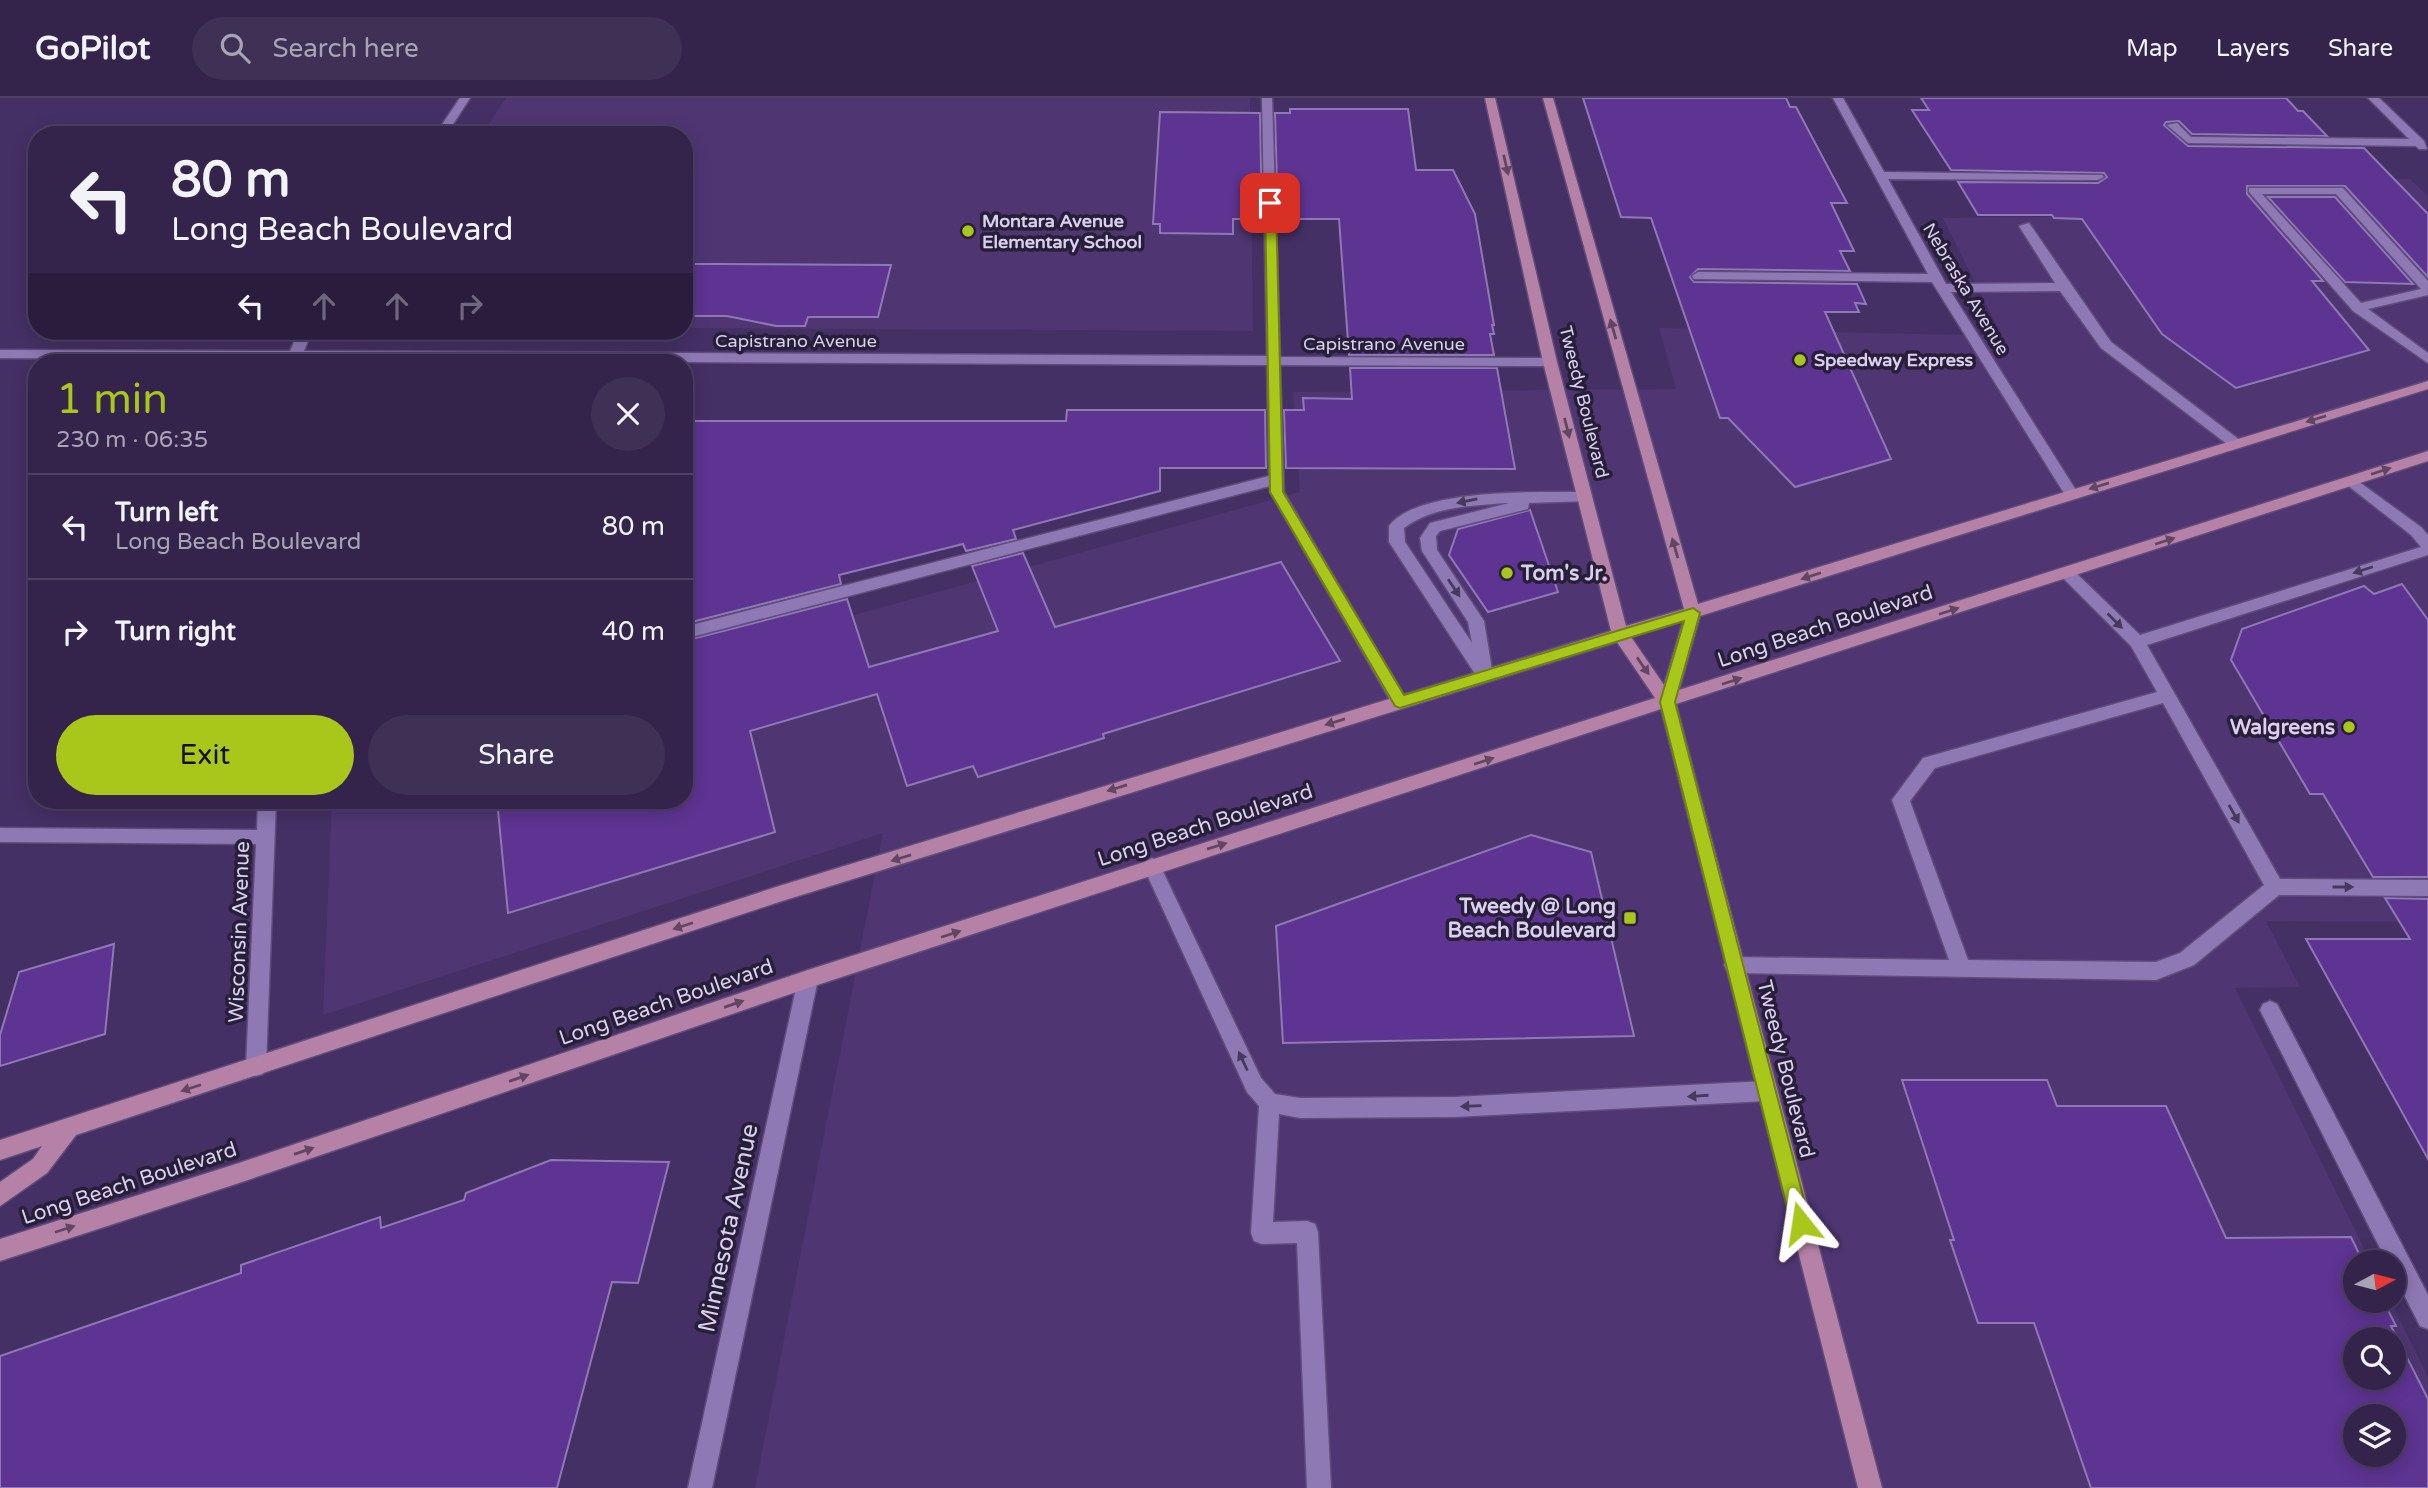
<!DOCTYPE html>
<html lang="en">
<head>
<meta charset="utf-8">
<style>
	:root { --surface:#34244c; --page:#3f3056; --text:#f1f3f6; --muted:#a9a4b5; --line:#4e4164; --accent:#a9c71b }
	body { margin:0; font-family:"Varela Round",sans-serif; background:var(--page); color:var(--text); height:100vh; display:flex; flex-direction:column; font-size:26px; white-space:nowrap }
	* { box-sizing:border-box; margin:0 }
	p { font-size:23px; color:var(--muted) }
	.icon { flex:none; width:38px; height:38px; fill:none; stroke:currentColor; stroke-width:2; stroke-linecap:round; stroke-linejoin:round }
	.map { position:relative; flex:1; overflow:hidden }
	.sheet { position:absolute; left:28px; top:256px; width:665px; height:455px; display:flex; flex-direction:column; background:var(--surface); border-radius:28px; box-shadow:0 4px 18px #0003,0 0 0 2px var(--line) }
	.sheet>* { flex:none }
	.hud { position:absolute; left:28px; top:28px; width:665px; height:214px; border-radius:28px; box-shadow:0 4px 18px #0003,0 0 0 2px var(--line); background:#34244c; color:var(--text); overflow:hidden }
	.needle { width:46px; rotate:83deg }
	.controls { position:absolute; left:2343px; top:1152px; display:grid; gap:14px }
	.controls a { display:grid; place-items:center; width:63px; height:63px; border-radius:50%; background:var(--surface); box-shadow:0 4px 18px #0003,0 0 0 2px var(--line); font-size:35px }
	.pin { position:absolute; display:grid; place-items:center; width:60px; height:60px; color:#fff; margin:-30px; border-radius:14px; box-shadow:0 4px 10px #0006 }
	.me { position:absolute; width:77px; margin:-38px; rotate:345deg; stroke-linejoin:round; filter:drop-shadow(0 0 5px #0008) }
	.turn { display:flex; align-items:center; gap:24px; height:147px; padding:0 28px; font-size:32px }
	.turn .icon { width:91px; height:91px; stroke-width:2.5 }
	.turn b { display:block; font-size:49px; line-height:60px }
	.lanes { display:flex; align-items:center; height:66px; padding:0 28px; background:#0003; justify-content:center; gap:35px; direction:ltr }
	.lanes .off { opacity:.35 }
	.round { display:grid; place-items:center; flex:none; width:74px; height:74px; border-radius:37px; background:var(--page) }
	.headline { display:flex; align-items:center; justify-content:space-between; height:119px; padding:0 28px }
	h1 { font-size:42px; font-weight:600; line-height:52px; color:var(--accent) }
	.action { display:flex; gap:14px; margin-top:auto; padding:14px 28px }
	.action a { flex:1; height:80px; border-radius:42px; background:var(--accent); color:#111; font-size:28px; font-weight:600; line-height:80px; text-align:center }
	.action a+a { background:var(--page); color:var(--text) }
	ul { padding:0; list-style:none }
	li { display:flex; align-items:center; gap:21px; height:105px; padding:0 28px; border-top:2px solid var(--line) }
	li div { flex:1 }
	li b { display:block; font-size:26px }
	li em { font-style:normal }
	header { display:flex; align-items:center; gap:42px; box-sizing:border-box; height:98px; padding:0 35px; background:var(--surface); border-bottom:2px solid var(--line) }
	header strong { font-size:33px }
	nav { display:flex; gap:38px; margin-inline-start:auto; font-size:24px }
	.search { width:490px; height:63px; background:var(--page); display:flex; align-items:center; gap:18px; box-sizing:border-box; padding:0 24px; border-radius:38px; color:var(--muted); font-size:26px }
	.map>svg:first-child { display:block }
</style>
</head>
<body>
<header>
<strong>GoPilot</strong>
<div class="search"><svg class="icon" aria-label="search" viewBox="0 0 24 24"><circle cx="10" cy="10" r="6"/><path d="M15 15l6 6"/></svg>Search here</div>
<nav><a>Map</a><a>Layers</a><a>Share</a></nav>
</header>
<div class="map">
<svg width="2428" height="1390" viewBox="0 0 2428 1390">
	<rect width="100%" height="100%" fill="#453065"/>
	<g fill="#4f3673" fill-rule="evenodd">
		<polygon points="506,0 1250,0 1253,233 684,230 684,37 482,37"/>
		<path d="M 2410,81 L 2428,98 L 2428,824 L 2266,823 L 2300,889 L 2235,890 L 2371,1164 L 2356,1164 L 2356,1202 L 2390,1202 L 2428,1279 L 2428,1390 L 755,1390 L 883,735 L 323,917 L 332,702 L 684,702 L 684,564 L 1300,394 L 1293,294 L 1676,291 L 1659,230 L 2002,238 L 1943,120 L 2198,118 L 2171,82 ZM 2356,1241 L 2394,1241 L 2394,1279 L 2356,1279 ZM 2356,1318 L 2394,1318 L 2394,1356 L 2356,1356 Z"/>
	</g>
	<g fill="#5d3492" stroke="#8e79b4" stroke-width="2" fill-rule="evenodd">
		<polygon points="1583,0 1786,0 1790,9 1796,9 1847,105 1831,105 1854,153 1840,153 1850,173 1698,171 1690,179 1694,184 1857,186 1866,206 1855,205 1859,214 1825,214 1891,361 1795,389 1728,320 1720,320 1651,120 1621,119"/>
		<polygon points="1921,0 2286,0 2298,13 2303,13 2327,38 2192,36 2179,23 2166,24 2164,27 2188,48 2364,50 2428,116 2428,179 2345,88 2247,88 2247,96 2323,183 2312,183 2369,252 2236,290 2162,236 2082,121 2054,120 2052,117 1978,117 1958,84 2098,85 2107,79 2104,75 1951,72 1912,12 1929,12"/>
		<polygon points="1290,11 1408,11 1416,72 1453,72 1475,116 1494,227 1492,227 1494,236 1490,236 1494,257 1349,257 1339,121 1278,121 1275,15 1290,15"/>
		<polygon points="1160,14 1260,15 1262,121 1233,121 1233,136 1160,135 1160,126 1153,126"/>
		<polygon points="2268,99 2335,99 2413,186 2345,184"/>
		<polygon points="684,166 719,166 891,167 878,219 808,219 805,228 776,228 727,218 684,218"/>
		<polygon points="1350,270 1497,270 1515,371 1286,370 1284,312 1304,312 1303,300 1352,301"/>
		<polygon points="1067,312 1265,312 1266,370 1160,370 1160,393 1013,432 1016,441 966,453 963,446 839,477 841,486 684,526 684,323 1066,323"/>
		<polygon points="1530,412 1558,494 1488,514 1449,457 1458,431"/>
		<polygon points="1023,455 1055,529 1281,464 1340,563 1103,636 1104,640 978,679 973,668 907,688 877,596 750,633 775,734 508,815 497,702 684,702 684,543 847,501 869,569 998,533 972,468"/>
		<polygon points="2402,486 2428,522 2428,779 2373,779 2323,696 2310,696 2231,562 2242,531 2364,488 2374,496"/>
		<polygon points="1531,737 1591,754 1634,938 1283,945 1276,828"/>
		<polygon points="2385,800 2428,801 2428,1061 2306,841 2410,841"/>
		<polygon points="114,846 105,936 0,968 0,937 19,874"/>
		<path d="M 1902,982 L 2047,982 L 2057,1008 L 2166,1008 L 2226,1140 L 2351,1139 L 2363,1164 L 2356,1164 L 2356,1202 L 2383,1202 L 2396,1228 L 2391,1228 L 2428,1301 L 2428,1390 L 2091,1390 L 2034,1225 L 1978,1225 L 1950,1142 L 1954,1142 ZM 2356,1241 L 2394,1241 L 2394,1279 L 2356,1279 ZM 2356,1318 L 2394,1318 L 2394,1356 L 2356,1356 Z"/>
		<polygon points="551,1062 669,1064 638,1185 612,1184 557,1390 0,1390 0,1258 241,1175 241,1167 380,1119 381,1130 464,1102 466,1095"/>
	</g>
	<g fill="none" stroke-linecap="round" stroke-linejoin="round">
		<defs>
			<g id="minor">
				<polygon points="460,0 470,0 446,37 435,37"/>
				<polygon points="1262,0 1272,0 1280,259 1550,260 1557,264 1550,268 1280,267 1284,394 1408,604 1400,610 1394,609 1270,394 1270,388 684,541 684,529 1269,378 1267,267 301,262 299,264 287,264 287,262 0,260 0,252 290,253 299,233 312,233 304,253 1267,258"/>
				<polygon points="1833,0 1843,0 1884,74 2102,77 2104,79 2098,82 1888,81 1946,186 2055,185 2019,128 2029,125 2111,244 2241,343 2241,349 2231,349 2101,250 2060,193 1951,194 2079,397 2072,402 2067,400 1932,184 1694,181 1692,178 1698,174 1928,176"/>
				<polygon points="2368,0 2379,0 2424,43 2427,51 2419,51 2416,48 2188,45 2167,27 2177,25 2191,39 2409,41"/>
				<path d="M 2249,90 L 2343,90 L 2428,183 L 2428,197 L 2368,211 L 2428,255 L 2428,265 L 2353,213 L 2249,94 ZM 2262,96 L 2336,96 L 2421,191 L 2361,205 Z"/>
				<path d="M 2351,378 L 2421,429 L 2428,437 L 2428,457 L 2147,547 L 2280,781 L 2428,782 L 2428,798 L 2279,797 L 2194,867 L 2156,882 L 1734,875 L 1727,873 L 1724,867 L 1727,861 L 1734,859 L 1949,862 L 1892,702 L 1923,660 L 2157,594 L 2131,548 L 2062,479 L 2059,475 L 2062,471 L 2072,471 L 2140,537 L 2421,449 L 2411,437 L 2346,386 L 2344,383 ZM 2163,605 L 2264,787 L 2180,855 L 2156,864 L 1968,862 L 1910,703 L 1935,670 Z"/>
				<path d="M 1584,394 L 1589,395 L 1591,399 L 1589,403 L 1529,405 L 1528,411 L 1440,433 L 1436,438 L 1437,452 L 1484,523 L 1493,578 L 1485,584 L 1479,582 L 1389,444 L 1389,428 C 1417,390 1539,394 1584,394 ZM 1506,405 L 1509,405 L 1430,425 L 1420,440 L 1422,453 L 1468,524 L 1472,545 L 1405,444 L 1404,430 C 1433,408 1472,408 1506,405 Z"/>
				<polygon points="258,702 276,702 266,969 263,976 256,978 249,976 246,969 256,746 0,744 0,730 257,732"/>
				<polygon points="1152,760 1158,763 1261,980 1275,996 1300,1000 1455,999 1766,983 1773,986 1776,993 1773,1000 1766,1003 1455,1019 1300,1020 1279,1016 1273,1124 1307,1123 1315,1126 1318,1134 1331,1390 1307,1390 1297,1145 1262,1146 1254,1143 1251,1135 1259,1008 1247,994 1143,768 1146,763"/>
				<polygon points="808,872 815,875 818,881 712,1390 688,1390 798,881 801,875"/>
				<polygon points="2270,903 2277,906 2428,1197 2428,1231 2420,1228 2394,1177 2394,1164 2387,1164 2263,918 2260,912 2263,906"/>
			</g>
			<path id="major" d="M 1485,0 L 1495,0 L 1557,264 L 1626,528 L 1684,511 L 1543,0 L 1553,0 L 1698,506 L 2428,283 L 2428,291 L 1700,518 L 1679,592 L 2428,353 L 2428,363 L 1676,606 L 1882,1390 L 1858,1390 L 1661,611 L 808,890 L 239,1085 L 0,1163 L 0,1141 L 239,1065 L 808,872 L 1655,600 L 1617,544 L 779,804 L 76,1037 L 47,1075 L 0,1108 L 0,1084 L 33,1061 L 42,1048 L 0,1062 L 0,1042 L 779,788 L 1611,533 L 1543,264 ZM 1683,523 L 1664,587 L 1631,539 Z"/>
		</defs>
		<use href="#minor" stroke="#604d7a" stroke-width="3"/>
		<use href="#major" stroke="#604d7a" stroke-width="3"/>
		<use href="#minor" fill="#8e79b4" fill-rule="evenodd"/>
		<use href="#major" fill="#b681a6" fill-rule="evenodd"/>
	</g>
	<defs><path id="oneway-solid" d="M-6-.8H1V-3.2L6.5 0L1 3.2V.8H-6Z" transform="scale(1.75)"/></defs>
	<g fill="#604663">
		<use href="#oneway-solid" transform="translate(1506 67) rotate(77)"/>
		<use href="#oneway-solid" transform="translate(1613 231) rotate(-106)"/>
		<use href="#oneway-solid" transform="translate(2316 321) rotate(163)"/>
		<use href="#oneway-solid" transform="translate(1567 330) rotate(76)"/>
		<use href="#oneway-solid" transform="translate(2381 373) rotate(-18)"/>
		<use href="#oneway-solid" transform="translate(2099 388) rotate(163)"/>
		<use href="#oneway-solid" transform="translate(2165 443) rotate(-18)"/>
		<use href="#oneway-solid" transform="translate(1675 450) rotate(-106)"/>
		<use href="#oneway-solid" transform="translate(1811 478) rotate(162)"/>
		<use href="#oneway-solid" transform="translate(1949 513) rotate(-18)"/>
		<use href="#oneway-solid" transform="translate(1643 568) rotate(55)"/>
		<use href="#oneway-solid" transform="translate(1732 583) rotate(-18)"/>
		<use href="#oneway-solid" transform="translate(1335 624) rotate(163)"/>
		<use href="#oneway-solid" transform="translate(1484 663) rotate(-18)"/>
		<use href="#oneway-solid" transform="translate(1117 690) rotate(163)"/>
		<use href="#oneway-solid" transform="translate(1217 748) rotate(-17)"/>
		<use href="#oneway-solid" transform="translate(901 760) rotate(163)"/>
		<use href="#oneway-solid" transform="translate(683 828) rotate(162)"/>
		<use href="#oneway-solid" transform="translate(951 836) rotate(-18)"/>
		<use href="#oneway-solid" transform="translate(734 906) rotate(-19)"/>
		<use href="#oneway-solid" transform="translate(519 980) rotate(-19)"/>
		<use href="#oneway-solid" transform="translate(191 990) rotate(162)"/>
		<use href="#oneway-solid" transform="translate(304 1053) rotate(-19)"/>
		<use href="#oneway-solid" transform="translate(65 1131) rotate(-18)"/>
	</g>
	<g fill="#46395c">
		<use href="#oneway-solid" transform="translate(1467 403) rotate(169)"/>
		<use href="#oneway-solid" transform="translate(2363 472) rotate(162)"/>
		<use href="#oneway-solid" transform="translate(1454 490) rotate(56)"/>
		<use href="#oneway-solid" transform="translate(2115 523) rotate(45)"/>
		<use href="#oneway-solid" transform="translate(2234 716) rotate(61)"/>
		<use href="#oneway-solid" transform="translate(2343 789)"/>
		<use href="#oneway-solid" transform="translate(1243 963) rotate(-115)"/>
		<use href="#oneway-solid" transform="translate(1698 998) rotate(176)"/>
		<use href="#oneway-solid" transform="translate(1471 1008) rotate(178)"/>
	</g>
	<polygon fill="#a9c71b" stroke="#6e8112" stroke-width="2" points="1270,102 1276,105 1283,394 1404,597 1693,510 1700,515 1675,604 1810,1125 1808,1132 1801,1135 1794,1132 1791,1125 1660,604 1684,523 1400,610 1395,608 1270,394 1265,105"/>
	<g fill="#a9c71b" stroke="#271e37" stroke-width="2.5">
		<circle cx="968" cy="133" r="7"/>
		<circle cx="1800" cy="262" r="7"/>
		<circle cx="1507" cy="475" r="7"/>
		<circle cx="2349" cy="629" r="7"/>
		<rect x="1623" y="813" width="14" height="14" rx="3.5"/>
	</g>
	<g text-anchor="middle" stroke-width="7" stroke-linejoin="round" paint-order="stroke">
		<g font-size="18" font-weight="bold" fill="#dacff0" stroke="#271e37" text-anchor="start">
			<text x="982" y="129">Montara Avenue<tspan x="982" dy="21">Elementary School</tspan></text>
			<text x="1814" y="268">Speedway Express</text>
		</g>
		<g font-size="18" fill="#dacff0" stroke="#271e37">
			<text transform="translate(1966 191) rotate(59)" y="6">Nebraska Avenue</text>
			<text x="796" y="249">Capistrano Avenue</text>
			<text x="1384" y="252">Capistrano Avenue</text>
			<text transform="translate(1584 304) rotate(76)" y="6">Tweedy Boulevard</text>
		</g>
		<g font-size="21" font-weight="bold" fill="#dacff0" stroke="#271e37" text-anchor="end">
			<text x="1521" y="482" text-anchor="start">Tom's Jr.</text>
			<text x="2335" y="636">Walgreens</text>
			<text x="1616" y="815">Tweedy @ Long<tspan x="1616" dy="24">Beach Boulevard</tspan></text>
		</g>
		<g font-size="21" fill="#dacff0" stroke="#271e37">
			<text transform="translate(1825 528) rotate(-18)" y="7">Long Beach Boulevard</text>
			<text transform="translate(1205 727) rotate(-18)" y="7">Long Beach Boulevard</text>
			<text transform="translate(239 834) rotate(-88)" y="7">Wisconsin Avenue</text>
			<text transform="translate(666 904) rotate(-19)" y="7">Long Beach Boulevard</text>
			<text transform="translate(1786 971) rotate(76)" y="7">Tweedy Boulevard</text>
			<text transform="translate(129 1085) rotate(-18)" y="7">Long Beach Boulevard</text>
		</g>
		<g font-size="24" fill="#dacff0" stroke="#271e37">
			<text transform="translate(728 1130) rotate(-78)" y="8">Minnesota Avenue</text>
		</g>
	</g>
</svg>
<div class="controls">
<a><svg class="needle" viewBox="-14 -14 28 28"><path d="M0-13l5 13h-10z" fill="#e53935"/><path d="M0 13l5-13h-10z" fill="#a9a4b5"/></svg></a>
<a><svg class="icon" aria-label="search" viewBox="0 0 24 24"><circle cx="10" cy="10" r="6"/><path d="M15 15l6 6"/></svg></a>
<a><svg class="icon" aria-label="layers" viewBox="0 0 24 24"><path d="M12 4l9 5-9 5-9-5zM3 14l9 5 9-5"/></svg></a>
</div>
<div class="pin" style="left:1270px;top:105px;background:#d93025"><svg class="icon" aria-label="arrive" viewBox="0 0 24 24"><path d="M6 21V4h12l-3 4 3 4H6"/></svg></div>
<svg class="me" style="left:1801px;top:1125px" viewBox="-20 -20 40 40"><path d="M0-17L14 15 0 8-14 15z" fill="#a9c71b" stroke="#fff" stroke-width="4"/></svg>
<div class="hud">
<div class="turn"><svg class="icon" aria-label="left" viewBox="0 0 24 24"><path d="M17 20v-9H6M10 6l-5 5 5 5"/></svg><div><b>80 m</b>Long Beach Boulevard</div></div>
<div class="lanes"><svg class="icon" aria-label="left" viewBox="0 0 24 24"><path d="M17 20v-9H6M10 6l-5 5 5 5"/></svg><svg class="icon off" aria-label="ahead" viewBox="0 0 24 24"><path d="M12 20V5M6 11l6-6 6 6"/></svg><svg class="icon off" aria-label="ahead" viewBox="0 0 24 24"><path d="M12 20V5M6 11l6-6 6 6"/></svg><svg class="icon off" aria-label="right" viewBox="0 0 24 24"><path d="M7 20v-9h11M14 6l5 5-5 5"/></svg></div>
</div>
<section class="sheet">
<div class="headline"><div><h1>1 min</h1><p>230 m · 06:35</p></div><a class="round"><svg class="icon" aria-label="close" viewBox="0 0 24 24"><path d="M6 6l12 12M18 6L6 18"/></svg></a></div>
<ul>
<li><svg class="icon" aria-label="left" viewBox="0 0 24 24"><path d="M17 20v-9H6M10 6l-5 5 5 5"/></svg><div><b>Turn left</b><p>Long Beach Boulevard</p></div><em>80 m</em></li>
<li><svg class="icon" aria-label="right" viewBox="0 0 24 24"><path d="M7 20v-9h11M14 6l5 5-5 5"/></svg><div><b>Turn right</b></div><em>40 m</em></li>
</ul>
<div class="action"><a>Exit</a><a>Share</a></div>
</section>
</div>
</body>
</html>
